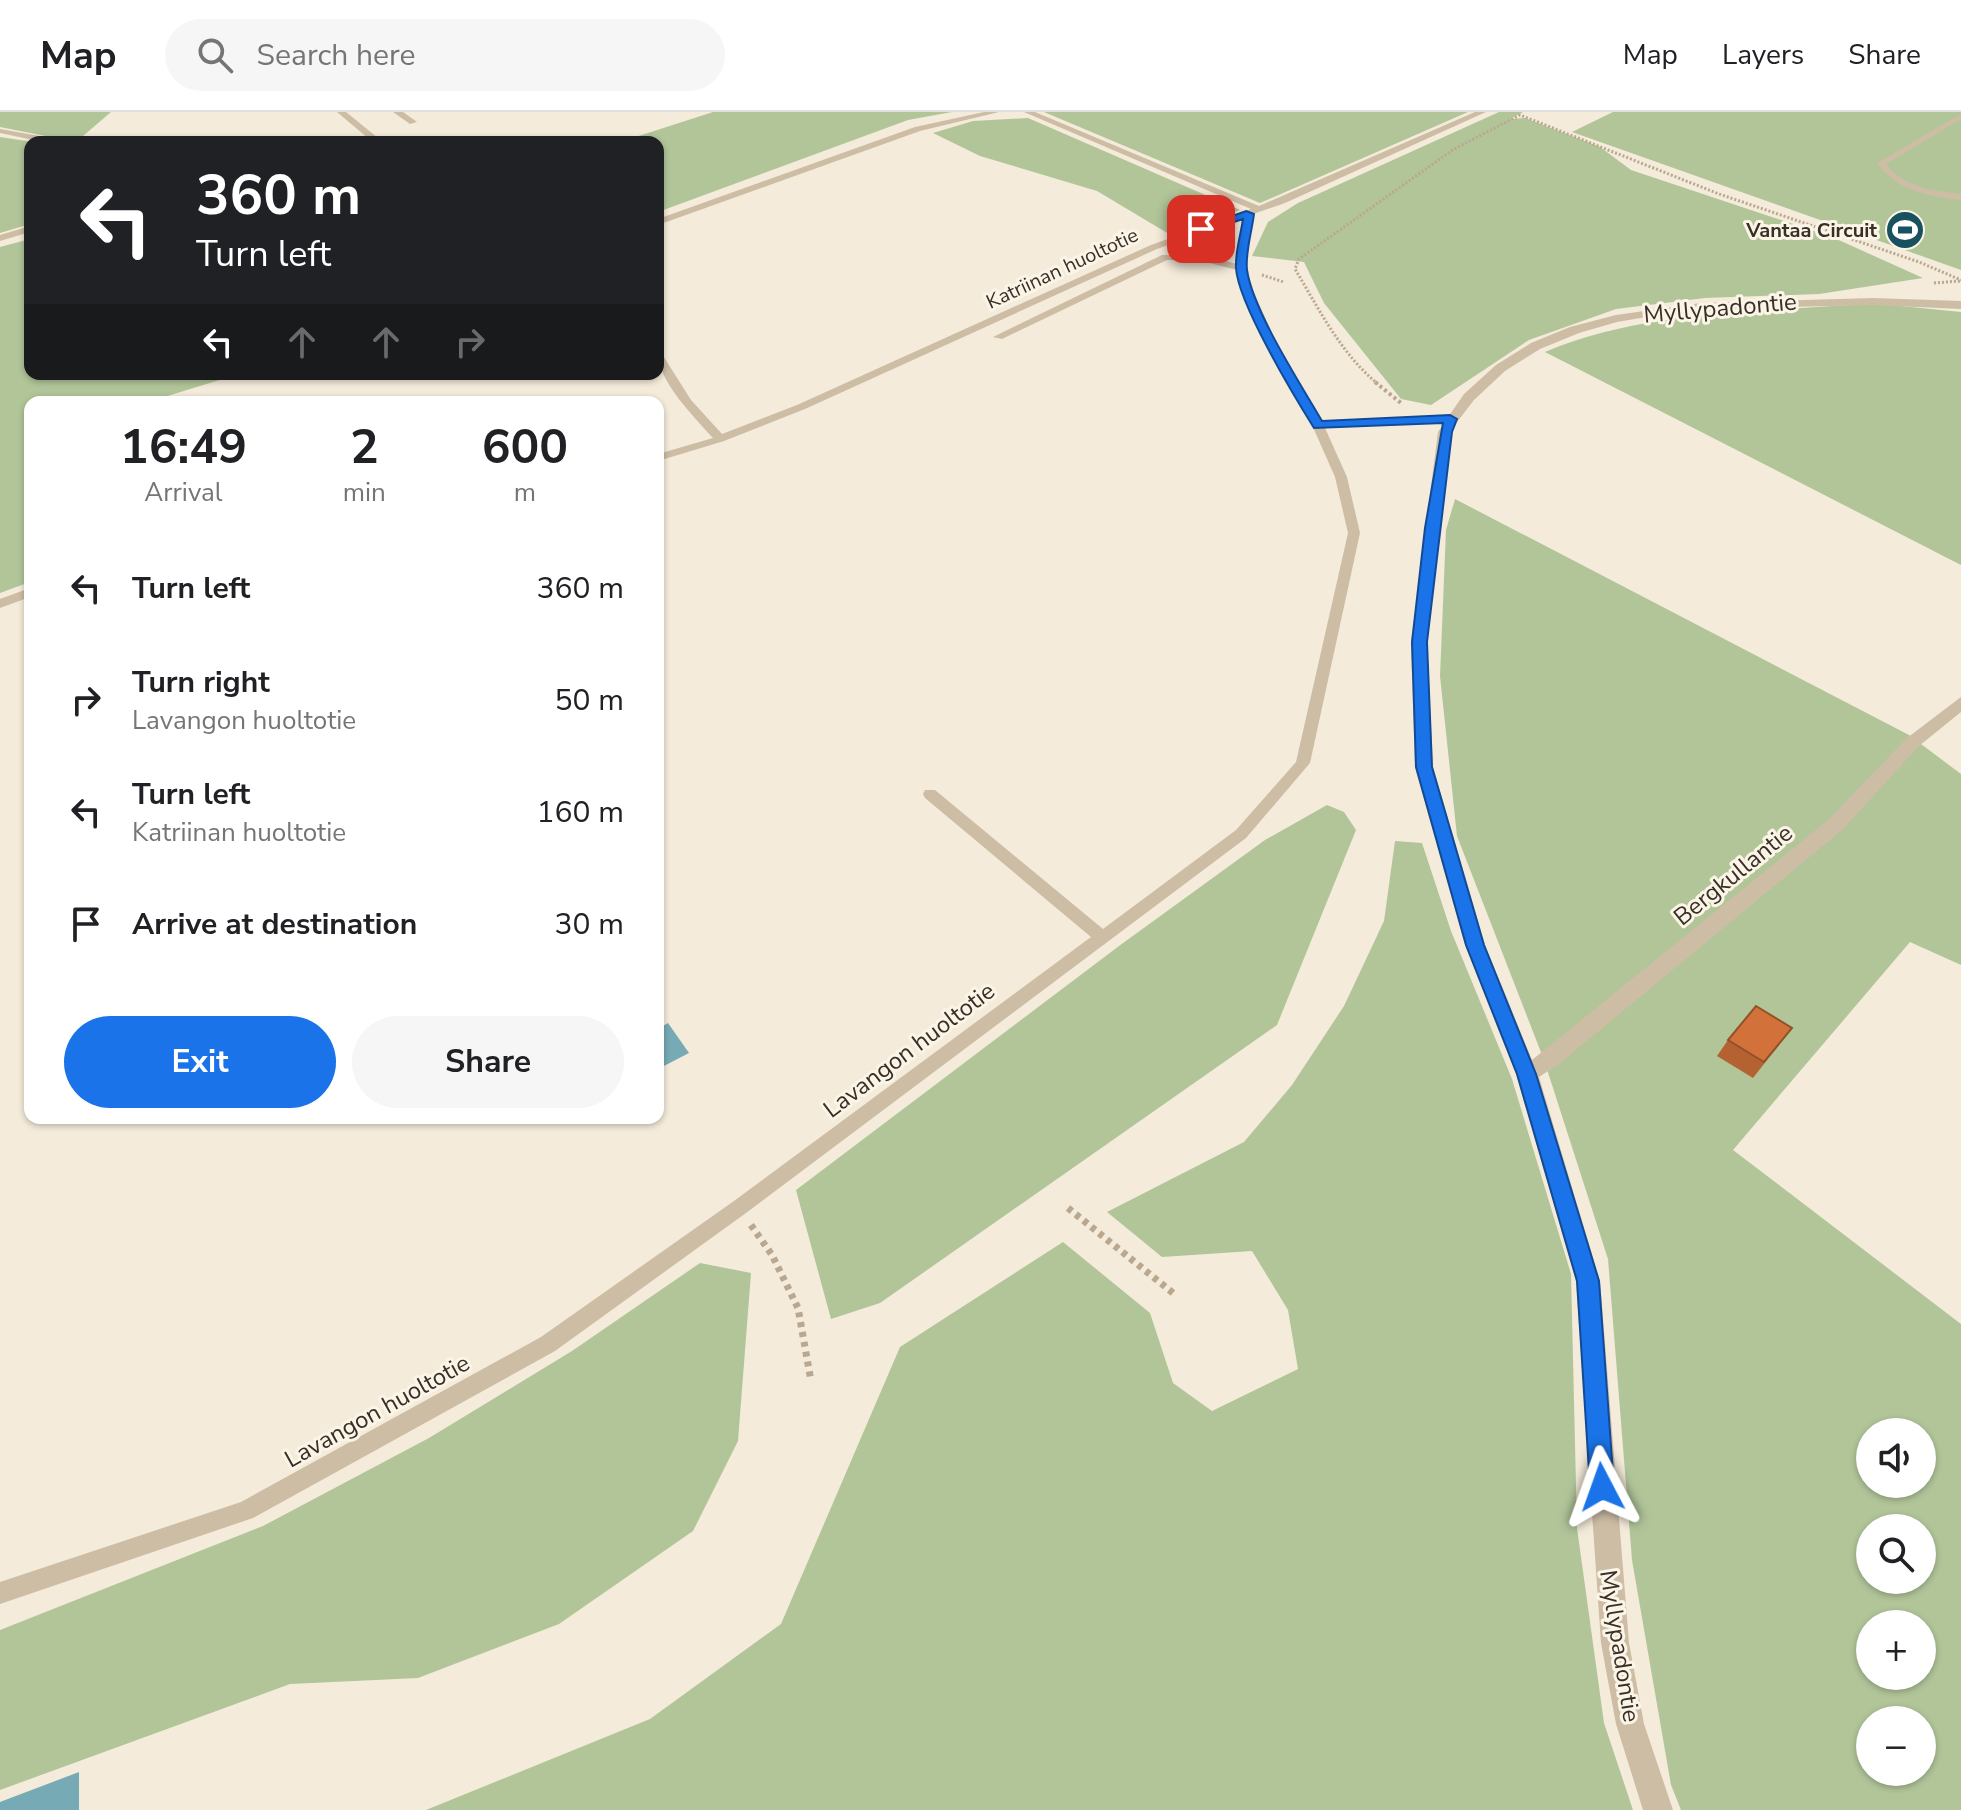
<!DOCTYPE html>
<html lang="en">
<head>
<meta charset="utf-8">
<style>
	:root { --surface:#fff; --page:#f6f6f6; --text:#202124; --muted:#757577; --line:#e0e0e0; --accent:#1a73e8 }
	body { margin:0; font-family:"Nunito Sans",sans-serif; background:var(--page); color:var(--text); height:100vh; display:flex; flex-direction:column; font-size:30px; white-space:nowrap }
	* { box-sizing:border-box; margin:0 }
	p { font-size:26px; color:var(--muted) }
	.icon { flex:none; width:44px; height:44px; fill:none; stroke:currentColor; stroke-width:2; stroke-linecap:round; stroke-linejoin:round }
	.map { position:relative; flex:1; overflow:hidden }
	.side { position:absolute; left:24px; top:284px; width:640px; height:728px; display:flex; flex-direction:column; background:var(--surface); border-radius:16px; box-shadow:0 2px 6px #0004 }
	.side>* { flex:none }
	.top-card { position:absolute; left:24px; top:24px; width:640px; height:244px; border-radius:16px; box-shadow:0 2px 6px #0004; background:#202124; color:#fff; overflow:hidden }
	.fabs { position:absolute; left:1856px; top:1306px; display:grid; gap:16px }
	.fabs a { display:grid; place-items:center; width:80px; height:80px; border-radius:50%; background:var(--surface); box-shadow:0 2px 6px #0004; font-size:40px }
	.pin { position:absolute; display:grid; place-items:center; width:68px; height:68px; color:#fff; margin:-34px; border-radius:16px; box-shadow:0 4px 12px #0006 }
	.me { position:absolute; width:88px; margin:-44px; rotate:356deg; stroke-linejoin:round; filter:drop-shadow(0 0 6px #0008) }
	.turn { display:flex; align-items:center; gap:28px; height:168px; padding:0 40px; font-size:36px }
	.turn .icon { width:104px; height:104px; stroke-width:2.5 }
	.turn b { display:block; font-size:56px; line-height:68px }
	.lanes { display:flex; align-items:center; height:76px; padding:0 40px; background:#0003; justify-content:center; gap:40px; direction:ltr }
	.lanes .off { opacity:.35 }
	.eta { display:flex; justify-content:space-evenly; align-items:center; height:136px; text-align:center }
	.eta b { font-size:48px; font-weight:700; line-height:56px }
	.primary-button { display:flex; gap:16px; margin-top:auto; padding:16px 40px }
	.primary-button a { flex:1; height:92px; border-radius:48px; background:var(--accent); color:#fff; font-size:32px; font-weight:700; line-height:92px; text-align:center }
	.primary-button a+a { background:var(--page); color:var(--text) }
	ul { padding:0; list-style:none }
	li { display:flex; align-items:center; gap:24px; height:112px; padding:0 40px }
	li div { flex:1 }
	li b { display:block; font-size:30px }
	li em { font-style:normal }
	header { display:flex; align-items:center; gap:48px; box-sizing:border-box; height:112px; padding:0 40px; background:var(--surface); border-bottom:2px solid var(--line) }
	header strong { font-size:38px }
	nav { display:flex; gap:44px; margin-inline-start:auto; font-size:28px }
	.search { width:560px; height:72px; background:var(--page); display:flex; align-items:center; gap:20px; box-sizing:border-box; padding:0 28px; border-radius:44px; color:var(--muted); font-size:30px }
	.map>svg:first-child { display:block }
</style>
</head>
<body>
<header>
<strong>Map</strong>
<div class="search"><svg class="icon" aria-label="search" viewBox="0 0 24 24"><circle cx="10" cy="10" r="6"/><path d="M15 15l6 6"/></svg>Search here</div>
<nav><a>Map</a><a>Layers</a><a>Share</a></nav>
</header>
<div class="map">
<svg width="1961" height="1698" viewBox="0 0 1961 1698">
	<rect width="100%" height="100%" fill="#f4ebda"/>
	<g fill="#b1c599" fill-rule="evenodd">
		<polygon points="0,0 111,0 76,30 0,15"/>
		<polygon points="713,0 952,0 908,8 658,100 658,30 620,30"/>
		<polygon points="1044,0 1468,0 1260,91"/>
		<polygon points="1499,0 1523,0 1510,7 1525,6 1543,13 1600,35 1631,58 1832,125 1923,166 1819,182 1705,186 1616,197 1529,228 1431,293 1401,287 1324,191 1304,150 1252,144 1268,110 1298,91"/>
		<polygon points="1613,0 1961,0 1961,158 1572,20"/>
		<polygon points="1028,6 1240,98 1169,122 1097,79 980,44 933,21 973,9"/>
		<polygon points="0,25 33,30 30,30 30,112 0,121"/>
		<polygon points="30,127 30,262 239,262 148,290 30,290 30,470 0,481 0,135"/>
		<path d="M 1871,191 L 1961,200 L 1961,453 L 1545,240 C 1648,197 1761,201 1871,191 Z"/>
		<path d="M 1455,387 L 1909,623 L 1961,662 L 1961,853 L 1910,830 L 1733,1038 L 1961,1212 L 1961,1698 L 1681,1698 L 1671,1673 L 1632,1448 L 1608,1147 L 1544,948 L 1457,724 L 1440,564 L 1446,418 ZM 1870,1320 L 1922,1320 L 1922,1372 L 1870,1372 ZM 1870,1416 L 1922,1416 L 1922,1468 L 1870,1468 ZM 1870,1512 L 1922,1512 L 1922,1564 L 1870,1564 ZM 1870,1608 L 1922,1608 L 1922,1660 L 1870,1660 Z"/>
		<polygon points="1327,693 1344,700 1356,718 1277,913 880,1191 831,1207 796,1078 1119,834 1265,728"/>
		<polygon points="1395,729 1422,731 1451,819 1512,967 1571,1162 1577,1416 1604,1611 1633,1698 426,1698 650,1607 781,1512 900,1235 1063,1130 1150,1201 1173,1271 1212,1299 1298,1257 1288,1198 1252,1139 1162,1145 1107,1100 1244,1030 1292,973 1344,894 1384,809"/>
		<polygon points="700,1151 751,1161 738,1329 693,1419 559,1512 418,1566 290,1572 0,1678 0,1518 263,1414 429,1326 572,1239"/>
	</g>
	<g fill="#76aab5">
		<polygon points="668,911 689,941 658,957 658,917"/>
		<polygon points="79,1660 79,1698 0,1698 0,1690"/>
	</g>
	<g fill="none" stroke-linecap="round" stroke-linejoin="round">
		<g stroke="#baa78f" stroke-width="3" stroke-dasharray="2 2" stroke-linecap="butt">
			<polyline points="1262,163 1284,170"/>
			<polyline points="1934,171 1960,169"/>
			<polyline points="333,262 337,268"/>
			<path d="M 1378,272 C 1341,242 1319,197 1295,157 L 1299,147 L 1454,37 L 1520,3 L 1719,82 L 1919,150 L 1961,168"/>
		</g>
		<polyline stroke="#baa78f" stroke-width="4" stroke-dasharray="3 3" stroke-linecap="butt" points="1375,270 1401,291"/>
		<g stroke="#baa78f" stroke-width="7" stroke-dasharray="5 5" stroke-linecap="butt">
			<polyline points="1068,1096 1173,1181"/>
			<polyline points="751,1113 772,1143 798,1196 811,1269"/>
		</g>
		<g fill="#cebda5" fill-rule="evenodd">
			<polygon points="337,0 346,0 378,26 378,30 366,30 369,27"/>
			<polygon points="393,0 403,0 417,10 410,12"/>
			<polygon points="984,0 999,0 920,19 658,113 658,107 915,15"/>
			<path d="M 1024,0 L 1035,0 L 1259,94 L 1475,0 L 1486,0 L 1285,91 L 1253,102 L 1246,156 L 1251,174 L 1276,230 L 1322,310 L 1450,304 L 1455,307 L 1450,310 L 1325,316 L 1347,365 L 1360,421 L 1310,651 L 1246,726 L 746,1101 L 555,1239 L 253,1406 L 0,1492 L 0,1470 L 241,1390 L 541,1225 L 734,1089 L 1091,825 L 925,686 L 923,682 L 925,678 L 935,678 L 1103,817 L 1236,718 L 1296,650 L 1348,421 L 1335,365 L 1312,313 L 1266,230 L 1237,158 L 1198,148 L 1167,148 L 1002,227 L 993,225 L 1162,143 L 1198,142 L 1237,152 L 1244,106 L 1157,137 L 805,297 L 724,329 L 658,349 L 658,342 L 713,326 C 694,305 658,269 658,241 L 662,242 L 691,288 L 722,322 L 797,293 L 1151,133 L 1251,97 Z"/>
			<path d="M 1961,2 L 1961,7 L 1886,52 C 1904,75 1933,79 1961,82 L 1961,88 C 1928,84 1897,79 1877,51 Z"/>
			<polygon points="0,17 56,27 60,30 43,30 0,21"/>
			<polygon points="30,114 30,120 0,129 0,123"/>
			<polygon points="30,476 30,485 0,496 0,487"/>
		</g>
		<polygon fill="#cebda5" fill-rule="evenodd" points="1873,186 1961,189 1961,197 1873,193 1744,196 1658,203 1617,210 1579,221 1540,237 1505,259 1474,288 1457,310 1452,320 1427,530 1433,655 1485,833 1532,948 1828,708 1907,626 1961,585 1961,600 1919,634 1842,718 1560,951 1539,965 1600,1169 1629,1531 1644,1612 1673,1698 1643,1698 1616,1612 1601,1531 1576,1169 1516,962 1465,833 1415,655 1411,530 1438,320 1464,282 1496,253 1531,231 1570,215 1616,203 1701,191"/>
	</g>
	<polygon fill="#b56232" points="1792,916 1753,966 1717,944 1728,928"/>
	<polygon fill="#d2723a" stroke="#935029" stroke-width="2" points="1756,894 1792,916 1764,950 1728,928"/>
	<path fill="#1a73e8" stroke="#114b97" stroke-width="2" d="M 1246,99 L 1254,102 C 1252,119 1245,141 1247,158 C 1253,199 1300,271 1322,309 L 1450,303 L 1457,307 L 1452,320 L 1427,530 L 1432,655 L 1484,833 L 1536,962 L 1599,1169 L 1614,1375 L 1611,1384 L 1602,1387 L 1594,1384 L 1590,1375 L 1577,1169 L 1517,962 L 1466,833 L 1416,655 L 1412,530 L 1425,416 L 1443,311 L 1314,316 C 1294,284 1238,191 1236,156 C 1235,140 1241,122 1243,107 L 1201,121 L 1196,117 Z"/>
	<defs>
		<symbol id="stadium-disc" viewBox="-11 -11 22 22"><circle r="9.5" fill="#18515f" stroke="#fbf5e7"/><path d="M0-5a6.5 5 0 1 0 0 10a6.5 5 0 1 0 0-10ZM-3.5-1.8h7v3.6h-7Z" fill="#fff"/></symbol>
	</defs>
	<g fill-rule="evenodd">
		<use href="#stadium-disc" x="1883" y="96" width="44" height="44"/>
	</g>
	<g text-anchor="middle" stroke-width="6" stroke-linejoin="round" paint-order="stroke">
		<g font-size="20" font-weight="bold" fill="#392f27" stroke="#fbf5e7" text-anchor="end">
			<text x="1877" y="125">Vantaa Circuit</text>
		</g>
		<g font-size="20" fill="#392f27" stroke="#fbf5e7">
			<text transform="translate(1062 156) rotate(-25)" y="7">Katriinan huoltotie</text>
		</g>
		<g font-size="24" fill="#392f27" stroke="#fbf5e7">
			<text transform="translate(1720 196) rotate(-5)" y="8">Myllypadontie</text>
			<text transform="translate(1733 763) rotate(-39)" y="8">Bergkullantie</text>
			<text transform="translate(909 938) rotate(-37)" y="8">Lavangon huoltotie</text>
			<text transform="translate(377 1299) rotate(-29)" y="8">Lavangon huoltotie</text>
			<text transform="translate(1620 1534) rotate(81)" y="8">Myllypadontie</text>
		</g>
	</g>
</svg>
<div class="fabs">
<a><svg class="icon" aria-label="sound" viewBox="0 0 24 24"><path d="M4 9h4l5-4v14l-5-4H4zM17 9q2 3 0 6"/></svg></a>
<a><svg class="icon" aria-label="search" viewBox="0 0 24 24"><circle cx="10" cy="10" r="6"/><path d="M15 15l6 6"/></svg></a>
<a>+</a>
<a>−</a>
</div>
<div class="pin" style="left:1201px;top:117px;background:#d93025"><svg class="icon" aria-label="arrive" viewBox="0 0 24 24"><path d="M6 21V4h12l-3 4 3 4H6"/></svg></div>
<svg class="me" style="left:1602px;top:1375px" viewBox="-20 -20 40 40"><path d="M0-17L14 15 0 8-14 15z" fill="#1a73e8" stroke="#fff" stroke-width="4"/></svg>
<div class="top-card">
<div class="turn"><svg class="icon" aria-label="left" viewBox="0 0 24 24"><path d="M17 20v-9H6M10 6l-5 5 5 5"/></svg><div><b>360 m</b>Turn left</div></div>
<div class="lanes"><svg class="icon" aria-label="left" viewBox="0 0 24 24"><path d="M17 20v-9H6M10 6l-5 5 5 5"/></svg><svg class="icon off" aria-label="ahead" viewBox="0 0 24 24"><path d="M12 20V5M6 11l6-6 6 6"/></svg><svg class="icon off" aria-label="ahead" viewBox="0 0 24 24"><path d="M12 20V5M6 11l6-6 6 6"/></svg><svg class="icon off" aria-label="right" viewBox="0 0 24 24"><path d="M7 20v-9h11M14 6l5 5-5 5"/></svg></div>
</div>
<section class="side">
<div class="eta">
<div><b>16:49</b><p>Arrival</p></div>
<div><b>2</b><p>min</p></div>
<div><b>600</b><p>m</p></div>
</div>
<ul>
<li><svg class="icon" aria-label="left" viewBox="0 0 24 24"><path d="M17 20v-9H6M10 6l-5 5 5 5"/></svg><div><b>Turn left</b></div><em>360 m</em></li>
<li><svg class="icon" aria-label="right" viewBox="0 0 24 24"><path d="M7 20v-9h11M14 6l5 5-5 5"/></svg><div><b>Turn right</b><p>Lavangon huoltotie</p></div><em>50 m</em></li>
<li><svg class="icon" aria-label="left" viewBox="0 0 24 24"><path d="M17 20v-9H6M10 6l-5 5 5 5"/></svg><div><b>Turn left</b><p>Katriinan huoltotie</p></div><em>160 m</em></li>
<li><svg class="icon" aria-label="arrive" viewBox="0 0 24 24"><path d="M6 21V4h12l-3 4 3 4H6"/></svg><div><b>Arrive at destination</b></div><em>30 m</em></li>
</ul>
<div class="primary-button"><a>Exit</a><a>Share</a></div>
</section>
</div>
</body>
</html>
